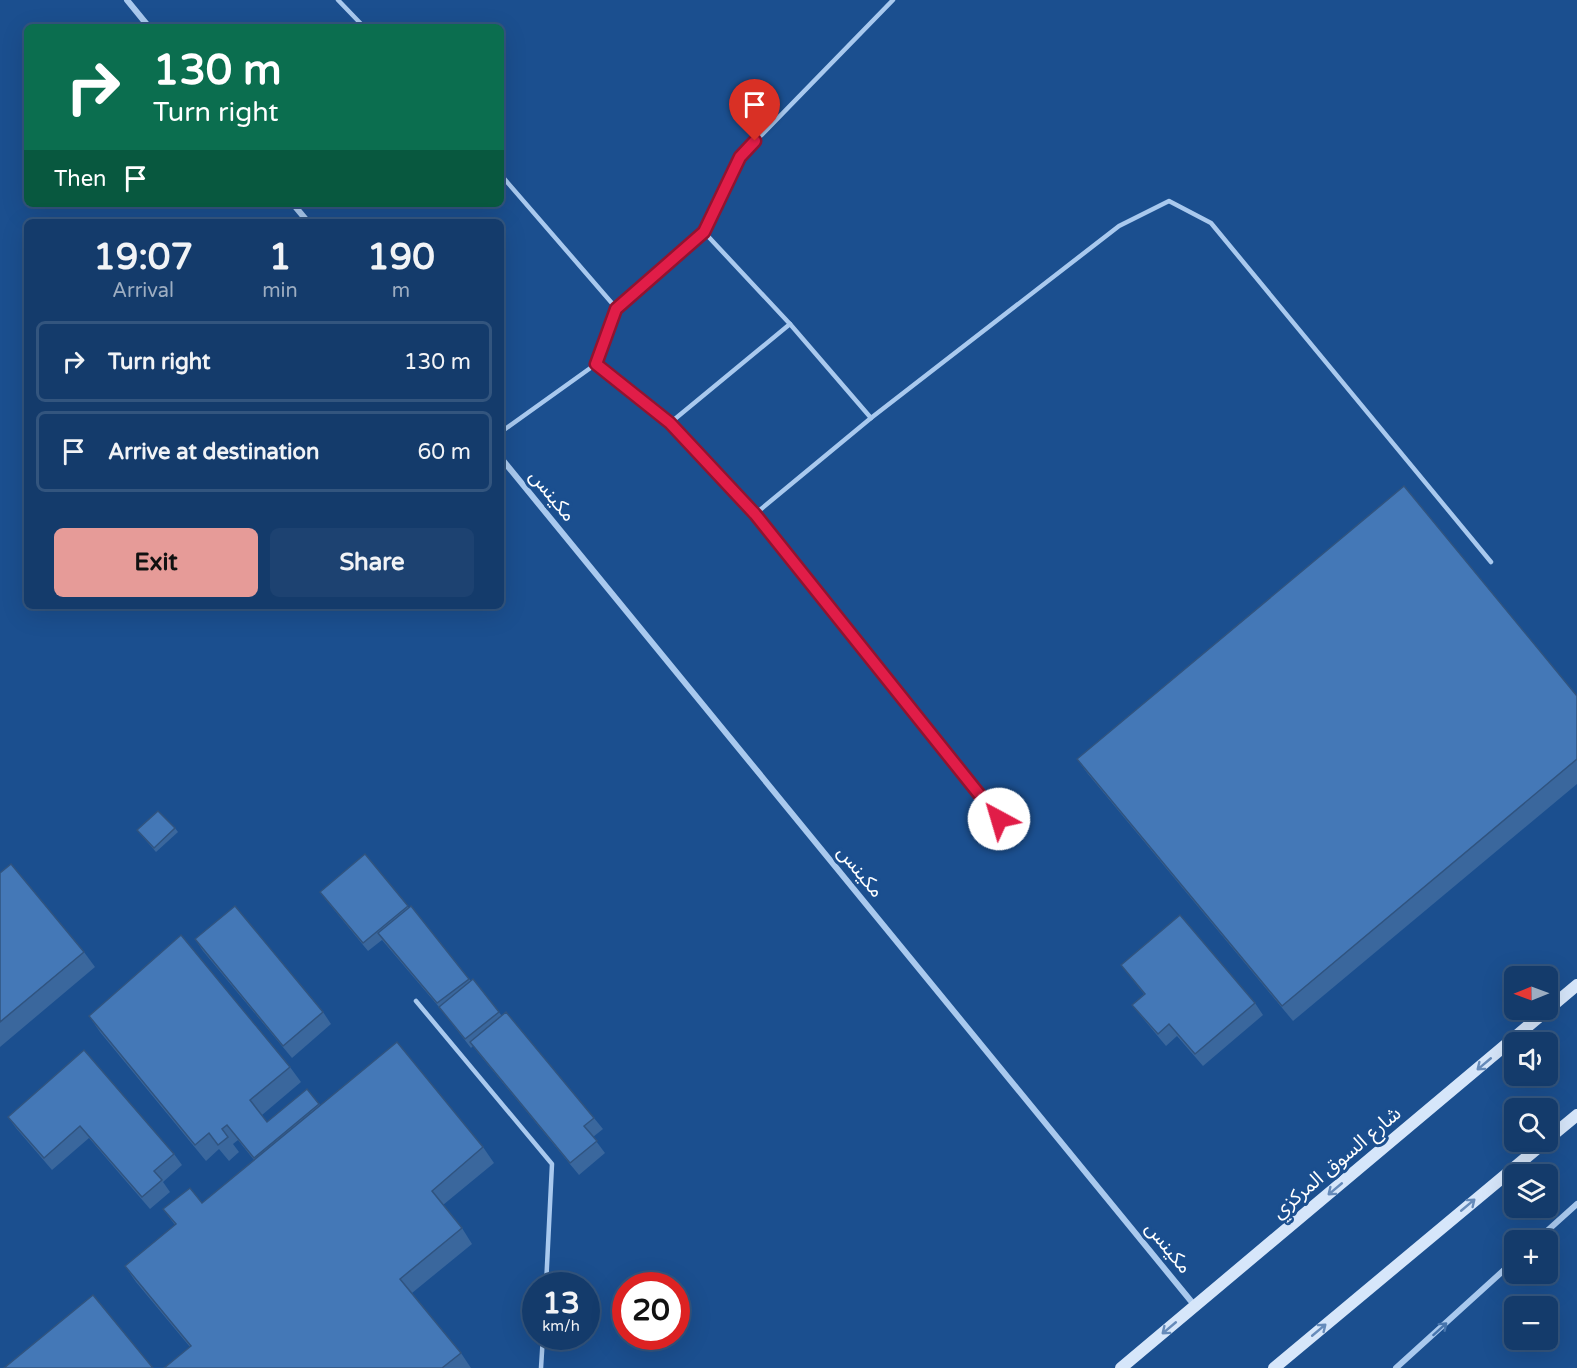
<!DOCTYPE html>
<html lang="en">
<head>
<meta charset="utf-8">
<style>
	:root { --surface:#143b6b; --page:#1d4271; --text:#f1f3f6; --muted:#9dadc1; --line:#33557e; --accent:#e69b98 }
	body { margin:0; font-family:"Varela Round","Noto Sans Arabic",sans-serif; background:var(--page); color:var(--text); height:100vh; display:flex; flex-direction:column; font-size:22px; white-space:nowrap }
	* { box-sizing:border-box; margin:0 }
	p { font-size:20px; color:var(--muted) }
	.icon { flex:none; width:33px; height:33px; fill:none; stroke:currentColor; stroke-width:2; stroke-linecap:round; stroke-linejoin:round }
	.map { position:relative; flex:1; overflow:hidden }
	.side { position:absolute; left:24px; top:219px; width:480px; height:390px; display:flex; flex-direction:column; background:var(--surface); border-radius:9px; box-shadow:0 6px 24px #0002,0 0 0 2px var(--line) }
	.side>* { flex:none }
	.guide { position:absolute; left:24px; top:24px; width:480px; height:183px; border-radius:9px; box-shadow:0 6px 24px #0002,0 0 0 2px var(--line); background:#0b6e4f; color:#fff; overflow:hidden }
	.needle { width:39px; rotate:269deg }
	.buttons { position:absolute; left:1504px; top:966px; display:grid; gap:12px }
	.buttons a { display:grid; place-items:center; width:54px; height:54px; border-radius:9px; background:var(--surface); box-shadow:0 6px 24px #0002,0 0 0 2px var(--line); font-size:30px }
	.speed { position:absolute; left:522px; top:1272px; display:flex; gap:12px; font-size:30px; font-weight:700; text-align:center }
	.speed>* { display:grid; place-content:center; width:78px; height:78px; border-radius:50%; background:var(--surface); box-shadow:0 6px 24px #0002,0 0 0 2px var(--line); line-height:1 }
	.speed small { font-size:15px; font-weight:400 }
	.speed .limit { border:9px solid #d22; background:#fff; color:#111 }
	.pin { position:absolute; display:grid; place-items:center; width:51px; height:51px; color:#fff; margin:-62px -26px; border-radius:50% 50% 50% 0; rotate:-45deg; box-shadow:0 0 6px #0007 }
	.pin .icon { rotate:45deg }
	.me { position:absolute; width:66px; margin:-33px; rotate:321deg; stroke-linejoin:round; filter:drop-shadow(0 0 4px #0008) }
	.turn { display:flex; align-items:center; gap:21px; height:126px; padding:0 30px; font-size:27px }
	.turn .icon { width:78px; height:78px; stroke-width:2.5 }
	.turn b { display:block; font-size:42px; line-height:51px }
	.then { display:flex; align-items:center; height:57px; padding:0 30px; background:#0003; gap:12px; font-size:22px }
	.eta { display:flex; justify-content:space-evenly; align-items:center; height:102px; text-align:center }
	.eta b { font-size:36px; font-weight:700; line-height:42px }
	.cta { display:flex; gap:12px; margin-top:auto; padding:12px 30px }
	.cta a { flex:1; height:69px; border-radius:9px; background:var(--accent); color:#111; font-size:24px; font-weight:700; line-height:69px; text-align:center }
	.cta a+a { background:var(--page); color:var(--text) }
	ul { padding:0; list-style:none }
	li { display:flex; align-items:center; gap:18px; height:81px; margin:0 12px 9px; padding:0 18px; border:3px solid var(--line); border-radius:9px }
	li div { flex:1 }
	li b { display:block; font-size:22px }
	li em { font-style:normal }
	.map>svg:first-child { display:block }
</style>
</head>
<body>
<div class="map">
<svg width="1577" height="1368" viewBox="0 0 1577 1368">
	<rect width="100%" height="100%" fill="#1b4f8f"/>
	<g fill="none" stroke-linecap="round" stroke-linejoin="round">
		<g stroke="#a9c9ee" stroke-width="4.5">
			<polyline points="338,0 364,27"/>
			<polyline points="501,175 617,309"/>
			<polyline points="704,232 790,324"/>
			<polyline points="596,364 670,423 755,514 999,819"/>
			<polyline points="670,423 790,324 871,418"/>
			<polyline points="501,432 596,364 617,309 704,232 740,157 893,0"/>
			<polyline points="755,514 871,418 1119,226 1169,201 1211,223 1491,562"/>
			<polyline points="416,1001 552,1164 546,1286"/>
			<polyline points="541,1368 543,1336"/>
		</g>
		<g stroke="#a9c9ee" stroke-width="6">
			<polyline points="127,0 149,27"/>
			<polyline points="293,204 308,222"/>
			<polyline points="501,458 1195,1306"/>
			<polyline points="1537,1240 1577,1204"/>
			<polyline points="1396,1368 1515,1260"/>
		</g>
		<g stroke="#d6e6fa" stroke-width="12">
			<polyline points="1548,1139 1577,1115"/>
			<polyline points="1121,1368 1577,985"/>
			<polyline points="1274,1368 1545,1142"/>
		</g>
	</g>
	<g fill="#3a679d">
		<polygon points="1577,696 1577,784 1293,1021 1088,774 1077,759"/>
		<polygon points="175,828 178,832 156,852 137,830"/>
		<polygon points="365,854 409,908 411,906 471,981 473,979 502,1016 594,1118 603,1129 593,1137 605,1153 579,1175 479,1054 473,1046 471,1048 439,1007 382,940 368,951 326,900 320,892"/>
		<polygon points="0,873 84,952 95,967 0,1047"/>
		<polygon points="195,939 323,1012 331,1024 292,1058 203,951"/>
		<polygon points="1121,965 1255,1003 1263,1015 1203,1066 1177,1036 1166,1046 1141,1016 1132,1005 1144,994"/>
		<polygon points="89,1016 290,1067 301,1082 262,1115 267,1122 307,1089 321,1106 483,1147 494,1163 443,1205 462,1228 472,1244 412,1293 461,1353 471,1368 164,1368 190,1347 136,1282 125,1266 175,1225 163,1209 202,1203 254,1160 238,1140 233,1144 239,1152 229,1161 219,1149 206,1161 100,1032"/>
		<polygon points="84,1050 174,1154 182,1165 163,1182 170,1192 150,1209 89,1138 52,1170 16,1128 8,1117"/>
	</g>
	<g fill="#4478b7" stroke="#305480" stroke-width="1.5">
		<polygon points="1404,486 1577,696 1577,759 1282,1006 1077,759"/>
		<polygon points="158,811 175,828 154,848 137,830"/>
		<polygon points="365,854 408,906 363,943 320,892"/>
		<polygon points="11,864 84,952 0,1022 0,873"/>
		<polygon points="235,906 323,1012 283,1046 195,939"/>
		<polygon points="411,906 469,979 437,1003 378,933"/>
		<polygon points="1180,915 1255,1003 1195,1054 1169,1024 1158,1034 1132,1005 1145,994 1121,965"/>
		<polygon points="181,935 290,1067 250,1100 267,1122 307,1089 319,1104 254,1158 227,1125 222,1129 228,1137 218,1145 209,1133 195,1145 89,1016"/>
		<polygon points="473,979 499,1012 465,1039 439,1007"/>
		<polygon points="506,1012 594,1118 584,1126 597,1141 570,1163 470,1042"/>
		<polygon points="397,1042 483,1147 432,1191 462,1228 400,1279 461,1353 442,1368 164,1368 191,1346 125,1266 176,1224 163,1209 190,1188 202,1203"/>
		<polygon points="84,1050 174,1154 154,1171 162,1180 142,1197 80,1126 44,1158 8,1117"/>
		<polygon points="93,1295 153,1368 4,1368"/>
	</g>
	<defs><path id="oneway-shaft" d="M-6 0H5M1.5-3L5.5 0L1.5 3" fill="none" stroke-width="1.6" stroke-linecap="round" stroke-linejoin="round" transform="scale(1.5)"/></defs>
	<g stroke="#668bba">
		<use href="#oneway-shaft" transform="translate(1484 1064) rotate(140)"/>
		<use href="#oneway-shaft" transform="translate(1335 1189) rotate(140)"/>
		<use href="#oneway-shaft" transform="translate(1468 1205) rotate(-40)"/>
		<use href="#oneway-shaft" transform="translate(1169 1328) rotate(140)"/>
		<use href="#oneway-shaft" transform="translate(1319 1330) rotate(-40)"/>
	</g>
	<use stroke="#4674ac" href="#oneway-shaft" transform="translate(1440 1329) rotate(-42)"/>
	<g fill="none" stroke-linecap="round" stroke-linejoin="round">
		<defs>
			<polyline id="route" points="755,141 740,157 704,232 616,309 596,364 670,423 755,514 999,819"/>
		</defs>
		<use href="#route" stroke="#92132f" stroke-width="15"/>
		<use href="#route" stroke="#e11d48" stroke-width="10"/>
	</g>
	<g text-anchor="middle" stroke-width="6" stroke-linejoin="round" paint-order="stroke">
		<g font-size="20" fill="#fff" stroke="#1b4f8f">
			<text transform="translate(553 495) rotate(51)" y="7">مكينس</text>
			<text transform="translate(861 871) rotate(51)" y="7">مكينس</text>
			<text transform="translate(1336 1162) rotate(-40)" y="7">شارع السوق المركزي</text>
			<text transform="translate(1169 1247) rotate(51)" y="7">مكينس</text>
		</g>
	</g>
</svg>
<div class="buttons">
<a><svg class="needle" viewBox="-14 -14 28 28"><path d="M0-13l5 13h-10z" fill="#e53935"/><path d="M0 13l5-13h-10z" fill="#9dadc1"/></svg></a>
<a><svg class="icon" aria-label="sound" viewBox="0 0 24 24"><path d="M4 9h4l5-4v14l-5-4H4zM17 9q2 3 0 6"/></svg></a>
<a><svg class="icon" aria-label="search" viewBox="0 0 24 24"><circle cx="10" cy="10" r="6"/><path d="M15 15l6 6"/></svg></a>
<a><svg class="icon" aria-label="layers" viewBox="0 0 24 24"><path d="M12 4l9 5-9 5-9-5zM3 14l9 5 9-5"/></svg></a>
<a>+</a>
<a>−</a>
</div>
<div class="speed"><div>13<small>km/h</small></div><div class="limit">20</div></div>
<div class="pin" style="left:755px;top:141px;background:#d93025"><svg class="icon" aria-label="arrive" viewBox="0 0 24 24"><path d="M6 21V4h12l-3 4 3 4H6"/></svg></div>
<svg class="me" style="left:999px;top:819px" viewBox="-20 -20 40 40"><circle r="19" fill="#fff"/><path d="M0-13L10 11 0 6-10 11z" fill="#e11d48"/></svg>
<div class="guide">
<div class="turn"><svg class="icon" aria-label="right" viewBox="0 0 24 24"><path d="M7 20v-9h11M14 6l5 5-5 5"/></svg><div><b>130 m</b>Turn right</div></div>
<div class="then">Then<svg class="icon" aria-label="arrive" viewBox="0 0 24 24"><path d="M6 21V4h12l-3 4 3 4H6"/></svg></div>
</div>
<section class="side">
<div class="eta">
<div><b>19:07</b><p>Arrival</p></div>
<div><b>1</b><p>min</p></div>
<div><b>190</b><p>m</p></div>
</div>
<ul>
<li><svg class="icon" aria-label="right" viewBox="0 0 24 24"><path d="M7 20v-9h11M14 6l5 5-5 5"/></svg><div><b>Turn right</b></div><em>130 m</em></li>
<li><svg class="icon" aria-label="arrive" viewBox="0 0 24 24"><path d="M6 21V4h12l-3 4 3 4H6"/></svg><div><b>Arrive at destination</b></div><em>60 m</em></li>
</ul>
<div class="cta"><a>Exit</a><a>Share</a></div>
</section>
</div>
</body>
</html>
